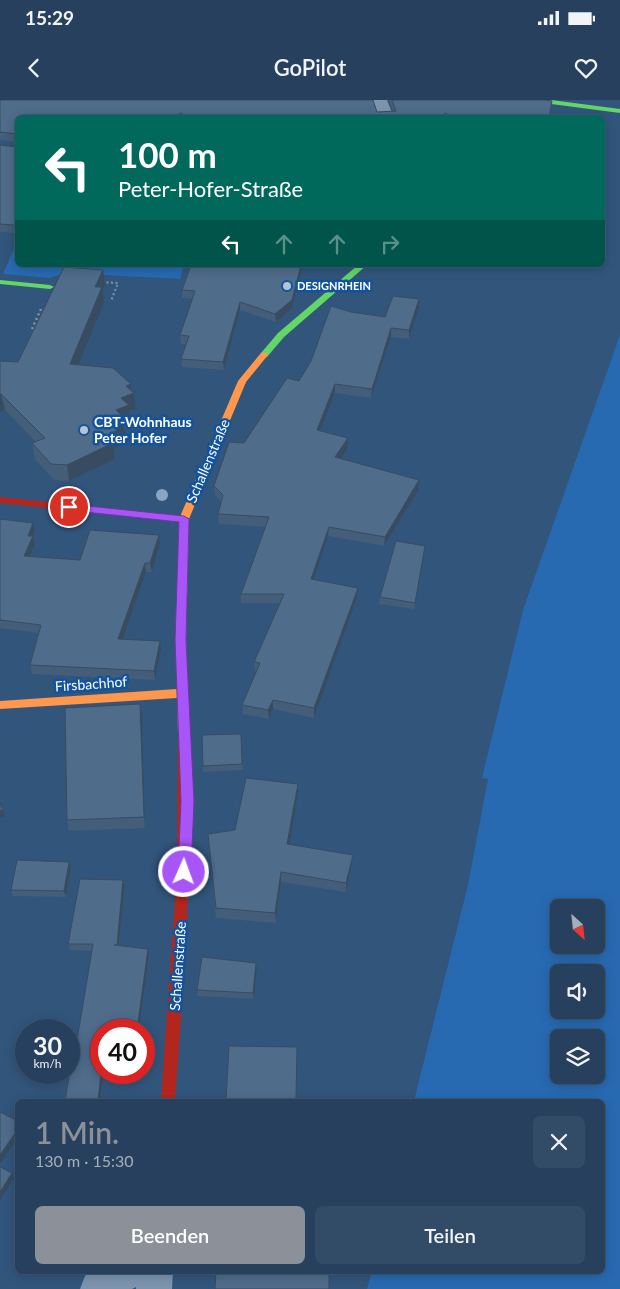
<!DOCTYPE html>
<html lang="de">
<head>
<meta charset="utf-8">
<style>
	:root { --surface:#26405d; --page:#324b66; --text:#f1f3f6; --muted:#a4afbc; --line:#425972; --accent:#8c9099 }
	body { margin:0; font-family:Lato,sans-serif; background:var(--page); color:var(--text); height:100vh; display:flex; flex-direction:column; font-size:19px; white-space:nowrap }
	* { box-sizing:border-box; margin:0 }
	p { font-size:16px; color:var(--muted) }
	.icon { flex:none; width:28px; height:28px; fill:none; stroke:currentColor; stroke-width:2; stroke-linecap:round; stroke-linejoin:round }
	.map { position:relative; flex:1; overflow:hidden }
	.details { position:absolute; left:15px; top:999px; width:590px; height:175px; display:flex; flex-direction:column; background:var(--surface); border-radius:8px; box-shadow:0 2px 12px #0003,0 0 0 1px var(--line) }
	.details>* { flex:none }
	.banner { position:absolute; left:15px; top:15px; width:590px; height:152px; border-radius:8px; box-shadow:0 2px 12px #0003,0 0 0 1px var(--line); background:#00695c; color:#fff; overflow:hidden }
	.needle { width:32px; rotate:153deg }
	.fabs { position:absolute; left:550px; top:799px; display:grid; gap:10px }
	.fabs a { display:grid; place-items:center; width:55px; height:55px; border-radius:8px; background:var(--surface); box-shadow:0 2px 12px #0003,0 0 0 1px var(--line); font-size:25px }
	.speed { position:absolute; left:15px; top:919px; display:flex; gap:10px; font-size:25px; font-weight:700; text-align:center }
	.speed>* { display:grid; place-content:center; width:65px; height:65px; border-radius:50%; background:var(--surface); box-shadow:0 2px 12px #0003,0 0 0 1px var(--line); line-height:1 }
	.speed small { font-size:12px; font-weight:400 }
	.speed .limit { border:8px solid #d22; background:#fff; color:#111 }
	.pin { position:absolute; display:grid; place-items:center; width:42px; height:42px; color:#fff; margin:-21px; border:2px solid #fff; border-radius:50%; box-shadow:0 1px 5px #0007 }
	.me { position:absolute; width:55px; margin:-28px; rotate:2deg; stroke-linejoin:round; filter:drop-shadow(0 0 4px #0008) }
	.turn { display:flex; align-items:center; gap:18px; height:105px; padding:0 20px; font-size:22px }
	.turn .icon { width:65px; height:65px; stroke-width:2.5 }
	.turn b { display:block; font-size:35px; line-height:42px }
	.lanes { display:flex; align-items:center; height:48px; padding:0 20px; background:#0003; justify-content:center; gap:25px; direction:ltr }
	.lanes .off { opacity:.35 }
	.round { display:grid; place-items:center; flex:none; width:52px; height:52px; border-radius:8px; background:var(--page) }
	.head { display:flex; align-items:center; justify-content:space-between; height:85px; padding:0 20px }
	h1 { font-size:30px; font-weight:600; line-height:38px; color:var(--accent) }
	.primary-button { display:flex; gap:10px; margin-top:auto; padding:10px 20px }
	.primary-button a { flex:1; height:58px; border-radius:8px; background:var(--accent); color:#fff; font-size:20px; font-weight:600; line-height:58px; text-align:center }
	.primary-button a+a { background:var(--page); color:var(--text) }
	.status { display:flex; justify-content:space-between; align-items:center; height:35px; padding:0 25px; background:var(--surface); direction:ltr }
	.status svg { height:14px; fill:currentColor }
	header { display:flex; justify-content:space-between; align-items:center; height:65px; padding:0 20px; background:var(--surface); font-size:22px; font-weight:600 }
	.map>svg:first-child { display:block }
</style>
</head>
<body>
<div class="status"><b>15:29</b><svg viewBox="0 0 49 12"><path d="M0 12V9h3v3zM5 12V6h3v6zM10 12V3h3v9zM15 12V0h3v12zM26 1h20v11H26zM47 4h2v5h-2z"/></svg></div>
<header><svg class="icon" aria-label="back" viewBox="0 0 24 24"><path d="M15 5l-7 7 7 7"/></svg>GoPilot<svg class="icon" aria-label="heart" viewBox="0 0 24 24"><path d="M12 20l-8-8c-3-5 5-10 8-4 3-6 11-1 8 4z"/></svg></header>
<div class="map">
<svg width="620" height="1189" viewBox="0 0 620 1189">
	<rect width="100%" height="100%" fill="#32557c"/>
	<g fill="#276ab2" fill-rule="evenodd">
		<polygon points="17,142 18,165 184,165 180,179 64,173 50,178 3,174"/>
		<path d="M 620,235 L 620,1189 L 367,1189 L 372,1171 L 602,1171 L 602,1001 L 414,1001 L 468,785 L 488,679 L 482,678 L 523,510 ZM 559,808 L 596,808 L 596,845 L 559,845 ZM 596,872 L 596,910 L 559,910 L 559,872 ZM 559,938 L 596,938 L 596,975 L 559,975 Z"/>
	</g>
	<g fill="none" stroke-linecap="round" stroke-linejoin="round">
		<polyline stroke="#7d94ae" stroke-width="2" stroke-dasharray="2 2.5" stroke-linecap="butt" points="102,182 118,183 111,201"/>
		<polyline stroke="#7d94ae" stroke-width="2.5" stroke-dasharray="2 3" stroke-linecap="butt" points="32,229 41,209"/>
		<g fill="#7d94ae" fill-rule="evenodd">
			<polygon points="371,0 387,0 394,18 378,18"/>
			<polygon points="93,1171 173,1171 172,1189 136,1189 136,1187 132,1189 80,1189 85,1176"/>
		</g>
		<g fill="#63d668" fill-rule="evenodd">
			<polygon points="533,0 551,0 620,9 620,13 536,2"/>
			<polygon points="358,165 367,165 284,237 267,257 261,257 261,253 278,233"/>
			<polygon points="0,180 50,185 54,187 50,189 0,184"/>
		</g>
		<polygon fill="#ff974d" fill-rule="evenodd" points="264,252 268,255 246,282 189,419 186,540 190,633 188,636 180,636 178,633 177,598 0,609 0,601 177,589 176,540 179,419 238,281 261,253"/>
		<g fill="#b3261e" fill-rule="evenodd">
			<polygon points="0,397 184,416 189,419 184,422 0,403"/>
			<path d="M 184,629 L 188,630 L 190,633 C 193,756 184,878 175,1001 L 161,1001 L 177,771 L 178,633 L 180,630 Z"/>
		</g>
	</g>
	<circle fill="#89a5c4" cx="162" cy="395" r="6"/>
	<g fill="#445d78">
		<polygon points="0,0 377,12 393,12 389,0 545,0 549,18 18,18 18,42 0,40"/>
		<polygon points="0,45 18,47 16,133 0,132"/>
		<polygon points="191,165 303,165 292,208 276,222 240,210 224,270 182,267 181,259 186,244 181,244 180,235 193,199 182,198 182,190"/>
		<polygon points="103,170 105,185 103,190 104,203 78,265 131,284 132,291 134,293 136,309 129,311 131,321 124,323 125,333 119,336 120,346 114,349 115,359 69,381 54,380 35,359 32,343 36,342 5,310 0,312 0,261 18,262"/>
		<polygon points="419,208 409,239 391,237 371,298 335,293 320,331 348,338 348,348 340,359 419,380 419,389 384,446 328,436 314,480 358,488 357,498 314,618 273,609 269,619 243,614 242,605 256,572 255,571 254,562 280,503 241,503 241,494 265,427 219,424 218,414 221,402 215,395 214,386 244,343 299,281 351,212 385,217"/>
		<polygon points="0,419 33,423 35,431 33,436 35,445 30,457 80,460 159,435 160,444 152,472 146,472 123,540 161,550 155,580 32,574 30,565 39,533 0,528"/>
		<polygon points="425,446 414,509 379,504 380,497"/>
		<polygon points="142,614 145,728 69,731 67,720"/>
		<polygon points="241,634 243,670 203,672 203,666"/>
		<polygon points="298,693 289,745 353,755 352,764 346,792 281,782 276,823 216,818 208,734 235,730"/>
		<polygon points="71,768 66,797 13,796 11,790"/>
		<polygon points="123,780 125,786 119,845 148,849 149,856 139,930 101,930 101,972 104,972 100,1001 65,1001 77,940 92,851 70,850 68,844"/>
		<polygon points="256,863 257,869 254,899 198,896 197,890"/>
	</g>
	<g fill="#374c61">
		<polygon points="18,119 18,130 16,133 14,125"/>
		<polygon points="301,165 303,165 292,208 276,222 275,214"/>
		<polygon points="103,170 105,185 103,190 104,203 72,280 70,264 95,187"/>
		<polygon points="419,199 419,208 409,239 409,230"/>
		<polygon points="240,202 240,210 224,270 223,262"/>
		<polygon points="391,228 391,237 371,298 372,289"/>
		<polygon points="131,284 132,294 134,293 136,309 129,311 131,321 124,323 125,333 119,336 120,346 114,349 115,359 69,381 67,365 105,336 126,286"/>
		<polygon points="335,284 335,293 317,339 317,330"/>
		<polygon points="1,294 5,310 0,312 0,295"/>
		<polygon points="348,338 348,348 335,367 335,357"/>
		<polygon points="419,380 419,389 384,446 385,437"/>
		<polygon points="33,423 35,431 33,436 35,445 26,465 24,456 28,436"/>
		<polygon points="329,427 328,436 311,489 311,479"/>
		<polygon points="159,435 160,444 152,472 150,463"/>
		<polygon points="145,463 146,472 120,548 118,539"/>
		<polygon points="358,488 357,498 314,618 314,608"/>
		<polygon points="160,541 161,550 155,580 154,571"/>
		<polygon points="273,600 273,609 269,619 268,610"/>
		<polygon points="140,604 142,614 145,728 144,717"/>
		<polygon points="298,684 298,693 288,754 287,744"/>
		<polygon points="3,710 5,716 0,718 0,711"/>
		<polygon points="353,755 352,764 346,792 346,783"/>
		<polygon points="69,762 71,768 66,797 64,791"/>
		<polygon points="281,772 281,782 276,823 275,813"/>
		<polygon points="123,780 125,786 118,851 117,845"/>
		<polygon points="148,849 149,856 139,930 137,930"/>
		<polygon points="256,863 257,869 254,899 253,893"/>
		<polygon points="101,972 104,972 100,1001 98,1001"/>
		<polygon points="18,1029 18,1037 0,1064 0,1055"/>
		<polygon points="12,1073 14,1078 0,1100 0,1092"/>
	</g>
	<g fill="#4f6c8b" stroke="#374c61">
		<polygon points="0,0 373,0 377,12 396,11 392,0 545,0 552,1 549,18 454,18 445,13 442,18 192,18 180,13 178,18 18,18 18,34 0,32"/>
		<polygon points="0,45 18,47 18,119 14,125 0,124"/>
		<polygon points="191,165 301,165 292,200 275,214 240,202 223,262 181,259 189,236 180,235 195,191 182,190"/>
		<polygon points="64,167 103,170 95,187 102,187 70,264 113,268 131,284 126,286 134,293 121,298 129,305 116,310 123,317 110,323 118,330 105,336 113,343 67,365 51,364 32,343 45,338 1,294 0,295 0,261 18,262"/>
		<polygon points="393,196 419,199 409,230 391,228 372,289 335,284 317,330 348,338 335,357 419,380 385,437 329,427 311,479 358,488 314,608 273,600 268,610 242,605 260,563 254,562 284,494 241,494 269,417 218,414 223,395 214,386 229,342 244,343 287,278 299,281 311,261 331,206 351,212 385,217"/>
		<polygon points="0,419 33,423 28,436 33,436 24,456 80,460 90,430 159,435 150,463 145,463 118,539 160,541 154,571 30,565 41,525 0,520"/>
		<polygon points="396,441 425,446 415,503 380,497"/>
		<polygon points="140,604 144,717 67,720 65,608"/>
		<polygon points="241,634 242,664 203,666 202,635"/>
		<polygon points="246,678 298,684 287,744 353,755 346,783 281,772 275,813 216,808 208,734 235,730"/>
		<polygon points="0,703 3,710 0,711"/>
		<polygon points="17,760 69,762 64,791 11,790"/>
		<polygon points="80,779 123,780 117,845 114,845 148,849 137,930 101,930 101,972 98,1001 65,1001 75,940 77,940 93,844 68,844"/>
		<polygon points="202,857 256,863 253,893 197,890"/>
		<polygon points="229,946 297,947 296,1001 226,1001"/>
		<polygon points="0,1012 18,1021 18,1029 0,1055"/>
		<polygon points="0,1067 12,1073 0,1092"/>
		<polygon points="216,1171 329,1171 329,1189 215,1189"/>
	</g>
	<polygon fill="#a855f7" stroke="#6d37a1" points="69,404 184,416 189,419 186,540 194,701 191,772 189,776 184,777 180,776 178,772 181,701 175,540 179,422 66,410 66,405"/>
	<g fill="#b7c4d1" stroke="#12539c" stroke-width="2">
		<circle cx="287" cy="186" r="5"/>
		<circle cx="84" cy="330" r="5"/>
	</g>
	<g text-anchor="middle" stroke-width="5" stroke-linejoin="round" paint-order="stroke">
		<g font-size="11" font-weight="bold" fill="#fff" stroke="#12539c" text-anchor="start">
			<text x="297" y="190">DESIGNRHEIN</text>
		</g>
		<g font-size="14" font-weight="bold" fill="#fff" stroke="#12539c" text-anchor="start">
			<text x="94" y="327">CBT-Wohnhaus<tspan x="94" dy="16">Peter Hofer</tspan></text>
		</g>
		<g font-size="14" fill="#fff" stroke="#12539c">
			<text transform="translate(208 361) rotate(-67)" y="5">Schallenstraße</text>
			<text transform="translate(91 584) rotate(-4)" y="5">Firsbachhof</text>
			<text transform="translate(178 866) rotate(-86)" y="5">Schallenstraße</text>
		</g>
	</g>
</svg>
<div class="fabs">
<a><svg class="needle" viewBox="-14 -14 28 28"><path d="M0-13l5 13h-10z" fill="#e53935"/><path d="M0 13l5-13h-10z" fill="#a4afbc"/></svg></a>
<a><svg class="icon" aria-label="sound" viewBox="0 0 24 24"><path d="M4 9h4l5-4v14l-5-4H4zM17 9q2 3 0 6"/></svg></a>
<a><svg class="icon" aria-label="layers" viewBox="0 0 24 24"><path d="M12 4l9 5-9 5-9-5zM3 14l9 5 9-5"/></svg></a>
</div>
<div class="speed"><div>30<small>km/h</small></div><div class="limit">40</div></div>
<div class="pin" style="left:69px;top:407px;background:#d93025"><svg class="icon" aria-label="arrive" viewBox="0 0 24 24"><path d="M6 21V4h12l-3 4 3 4H6"/></svg></div>
<svg class="me" style="left:184px;top:772px" viewBox="-20 -20 40 40"><circle r="17" fill="#a855f7" stroke="#fff" stroke-width="3"/><path d="M0-11L8 9 0 5-8 9z" fill="#fff"/></svg>
<div class="banner">
<div class="turn"><svg class="icon" aria-label="left" viewBox="0 0 24 24"><path d="M17 20v-9H6M10 6l-5 5 5 5"/></svg><div><b>100 m</b>Peter-Hofer-Straße</div></div>
<div class="lanes"><svg class="icon" aria-label="left" viewBox="0 0 24 24"><path d="M17 20v-9H6M10 6l-5 5 5 5"/></svg><svg class="icon off" aria-label="ahead" viewBox="0 0 24 24"><path d="M12 20V5M6 11l6-6 6 6"/></svg><svg class="icon off" aria-label="ahead" viewBox="0 0 24 24"><path d="M12 20V5M6 11l6-6 6 6"/></svg><svg class="icon off" aria-label="right" viewBox="0 0 24 24"><path d="M7 20v-9h11M14 6l5 5-5 5"/></svg></div>
</div>
<section class="details">
<div class="head"><div><h1>1 Min.</h1><p>130 m · 15:30</p></div><a class="round"><svg class="icon" aria-label="close" viewBox="0 0 24 24"><path d="M6 6l12 12M18 6L6 18"/></svg></a></div>
<div class="primary-button"><a>Beenden</a><a>Teilen</a></div>
</section>
</div>
</body>
</html>
